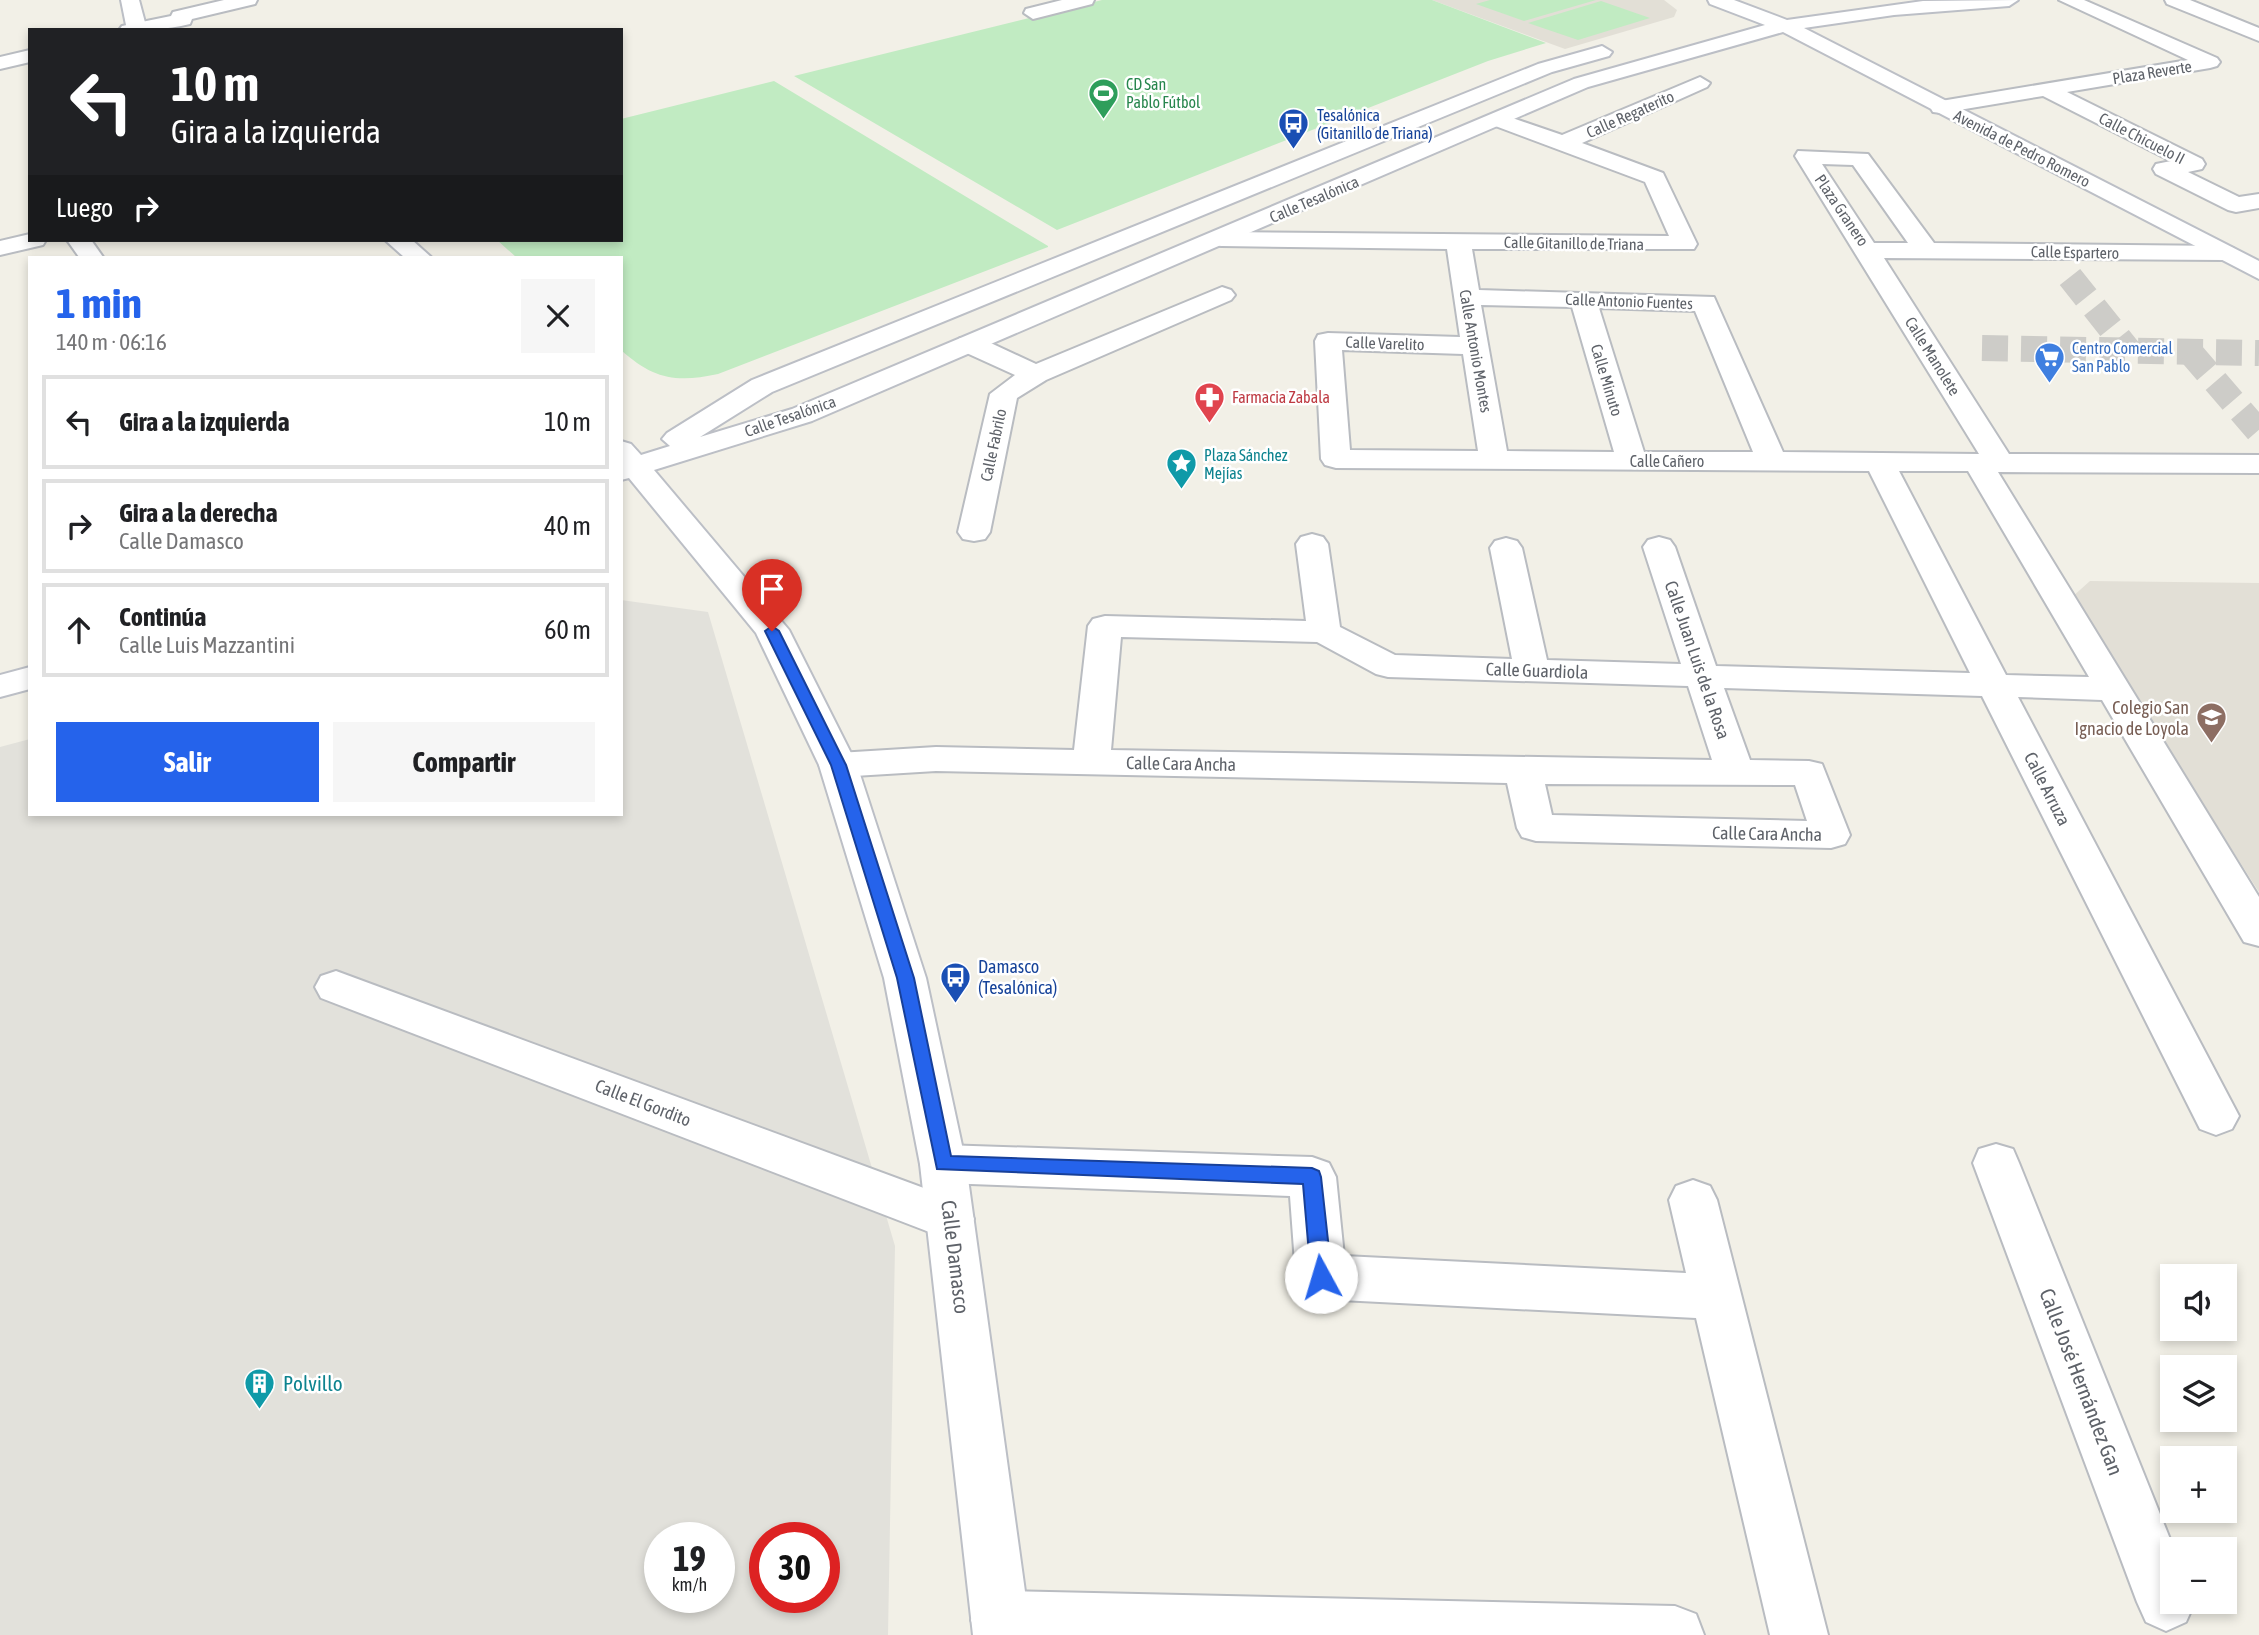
<!DOCTYPE html>
<html lang="es">
<head>
<meta charset="utf-8">
<style>
	:root { --surface:#fff; --page:#f6f6f6; --text:#202124; --muted:#757577; --line:#e0e0e0; --accent:#2563eb }
	body { margin:0; font-family:"Asap Condensed",sans-serif; background:var(--page); color:var(--text); height:100vh; display:flex; flex-direction:column; font-size:26px; white-space:nowrap }
	* { box-sizing:border-box; margin:0 }
	p { font-size:23px; color:var(--muted) }
	.icon { flex:none; width:38px; height:38px; fill:none; stroke:currentColor; stroke-width:2; stroke-linecap:round; stroke-linejoin:round }
	.map { position:relative; flex:1; overflow:hidden }
	.drawer { position:absolute; left:28px; top:256px; width:595px; height:560px; display:flex; flex-direction:column; background:var(--surface); border-radius:0px; box-shadow:0 4px 10px #0003 }
	.drawer>* { flex:none }
	.guide { position:absolute; left:28px; top:28px; width:595px; height:214px; border-radius:0px; box-shadow:0 4px 10px #0003; background:#202124; color:#fff; overflow:hidden }
	.buttons { position:absolute; left:2160px; top:1264px; display:grid; gap:14px }
	.buttons a { display:grid; place-items:center; width:77px; height:77px; border-radius:0px; background:var(--surface); box-shadow:0 4px 10px #0003; font-size:35px }
	.speed { position:absolute; left:644px; top:1522px; display:flex; gap:14px; font-size:35px; font-weight:700; text-align:center }
	.speed>* { display:grid; place-content:center; width:91px; height:91px; border-radius:50%; background:var(--surface); box-shadow:0 4px 10px #0003; line-height:1 }
	.speed small { font-size:18px; font-weight:400 }
	.speed .limit { border:10px solid #d22; background:#fff; color:#111 }
	.pin { position:absolute; display:grid; place-items:center; width:60px; height:60px; color:#fff; margin:-72px -30px; border-radius:50% 50% 50% 0; rotate:-45deg; box-shadow:0 0 7px #0007 }
	.pin .icon { rotate:45deg }
	.me { position:absolute; width:77px; margin:-38px; rotate:354deg; stroke-linejoin:round; filter:drop-shadow(0 0 5px #0008) }
	.turn { display:flex; align-items:center; gap:24px; height:147px; padding:0 28px; font-size:32px }
	.turn .icon { width:91px; height:91px; stroke-width:2.5 }
	.turn b { display:block; font-size:49px; line-height:60px }
	.then { display:flex; align-items:center; height:66px; padding:0 28px; background:#0003; gap:14px; font-size:26px }
	.round { display:grid; place-items:center; flex:none; width:74px; height:74px; border-radius:0px; background:var(--page) }
	.summary { display:flex; align-items:center; justify-content:space-between; height:119px; padding:0 28px }
	h1 { font-size:42px; font-weight:700; line-height:52px; color:var(--accent) }
	.cta { display:flex; gap:14px; margin-top:auto; padding:14px 28px }
	.cta a { flex:1; height:80px; border-radius:0px; background:var(--accent); color:#fff; font-size:28px; font-weight:700; line-height:80px; text-align:center }
	.cta a+a { background:var(--page); color:var(--text) }
	ul { padding:0; list-style:none }
	li { display:flex; align-items:center; gap:21px; height:94px; margin:0 14px 10px; padding:0 14px; border:4px solid var(--line); border-radius:0px }
	li div { flex:1 }
	li b { display:block; font-size:26px }
	li em { font-style:normal }
	.map>svg:first-child { display:block }
</style>
</head>
<body>
<div class="map">
<svg width="2259" height="1635" viewBox="0 0 2259 1635">
	<rect width="100%" height="100%" fill="#f2f0e7"/>
	<path fill="#e2e1db" fill-rule="evenodd" d="M 621,600 L 708,612 L 895,1246 L 888,1635 L 0,1635 L 0,747 L 30,739 L 30,814 L 621,814 ZM 660,1538 L 719,1538 L 719,1598 L 660,1598 ZM 765,1538 L 824,1538 L 824,1598 L 765,1598 Z"/>
	<g fill="#e2dfd6">
		<polygon points="1432,0 1664,0 1677,10 1674,17 1565,49"/>
		<polygon points="2090,581 2259,583 2259,892 2071,598"/>
	</g>
	<g fill="#c1ebc2">
		<polygon points="1102,0 1432,0 1546,43 1488,61 1057,230 794,76"/>
		<polygon points="1490,0 1596,0 1524,21 1476,4"/>
		<polygon points="1601,1 1650,18 1578,40 1528,23"/>
		<path d="M 774,81 L 1048,246 L 1048,247 L 718,374 C 676,383 653,379 621,350 L 621,257 L 516,257 L 497,240 L 621,240 L 621,119 Z"/>
	</g>
	<g fill="none" stroke-linecap="round" stroke-linejoin="round">
		<g stroke="#cdccc8" stroke-width="26" stroke-dasharray="26 13" stroke-linecap="butt">
			<polyline points="2070,277 2129,351"/>
			<polyline points="1982,348 2259,353"/>
			<polyline points="2190,352 2259,432"/>
		</g>
		<defs>
			<g id="street">
				<path d="M 224,0 L 257,0 L 255,4 L 192,19 L 190,24 C 166,30 144,30 119,30 L 122,26 L 171,16 L 173,12 Z"/>
				<polygon points="1062,0 1094,0 1092,4 1033,19 1024,13 1026,9"/>
				<polygon points="2059,0 2084,0 2217,58 2220,62 2217,66 2210,68 2067,92 2202,159 2205,164 2202,169 2188,172 2239,197 2259,194 2259,208 2236,212 2228,210 2156,174 2153,169 2156,164 2171,161 2043,96 1941,113 1933,112 1930,107 1941,101 2188,60"/>
				<polygon points="2165,0 2190,0 2259,28 2259,41 2167,4"/>
				<polygon points="30,50 30,62 0,69 0,57"/>
				<path d="M 1700,77 L 1710,83 L 1707,87 L 1582,143 L 1663,173 L 1697,244 L 1694,249 L 1472,249 L 1479,290 L 1714,297 L 1783,452 L 1979,454 L 1795,156 L 1798,151 L 1868,154 L 1934,243 L 2224,246 L 2233,248 L 2236,253 L 2233,258 L 2224,260 L 1884,258 L 2009,454 L 2259,455 L 2259,473 L 1998,472 L 2259,897 L 2259,946 L 2244,942 L 2102,700 L 2018,697 L 2239,1116 L 2232,1129 L 2216,1135 L 2200,1129 L 1982,696 L 1724,688 L 1750,760 L 1809,761 L 1822,764 L 1850,835 L 1845,844 L 1831,848 L 1536,841 L 1522,837 L 1517,828 L 1507,783 L 936,771 L 838,777 L 825,774 L 819,765 L 825,756 L 838,753 L 936,747 L 1074,750 L 1088,626 L 1093,619 L 1105,616 L 1306,621 L 1296,544 L 1301,537 L 1312,534 L 1323,537 L 1328,544 L 1340,627 L 1395,655 L 1512,659 L 1490,548 L 1495,541 L 1506,538 L 1517,541 L 1522,548 L 1547,660 L 1681,664 L 1643,547 L 1648,540 L 1659,537 L 1670,540 L 1675,547 L 1716,666 L 1970,673 L 1869,471 L 1336,468 L 1325,465 L 1321,459 L 1315,341 L 1318,335 L 1328,333 L 1460,337 L 1447,249 L 1221,246 L 1212,244 L 1209,239 L 1212,234 L 1221,232 L 1669,236 L 1645,182 L 1490,124 L 1487,119 L 1498,113 L 1562,135 ZM 1822,164 L 1853,165 L 1908,243 L 1874,243 ZM 1481,305 L 1572,307 L 1614,452 L 1507,451 ZM 1599,308 L 1695,311 L 1753,452 L 1644,452 ZM 1342,350 L 1463,354 L 1478,451 L 1350,450 ZM 1899,471 L 1968,471 L 2089,677 L 2006,675 ZM 1121,637 L 1317,642 L 1376,674 L 1388,677 L 1688,686 L 1712,760 L 1111,750 ZM 1545,784 L 1795,785 L 1807,821 L 1552,815 Z"/>
				<polygon points="30,234 30,240 46,240 43,245 0,255 0,241"/>
				<polygon points="67,240 91,240 103,257 79,257"/>
				<polygon points="1222,287 1231,290 1235,295 1231,300 1046,380 1017,398 990,532 985,539 974,541 963,539 958,532 990,394 1015,375 960,350 956,344 960,338 980,338 1036,364"/>
				<polygon points="336,971 967,1204 974,1219 967,1234 950,1240 321,998 315,987 321,976"/>
				<polygon points="1996,1144 2013,1149 2019,1163 2174,1549 2172,1601 2195,1602 2186,1622 2166,1631 2146,1622 2137,1602 1973,1163 1979,1149"/>
				<polygon points="943,1145 1312,1157 1329,1163 1336,1177 1344,1256 1686,1273 1669,1200 1676,1186 1693,1180 1710,1186 1717,1200 1828,1635 1770,1635 1696,1318 1321,1299 1303,1292 1296,1277 1290,1196 943,1183 926,1178 920,1164 926,1150"/>
				<polygon points="1000,1591 1675,1606 1696,1614 1704,1635 977,1635 971,1620 980,1600"/>
			</g>
			<g id="secondary">
				<polygon points="121,0 139,0 147,30 127,30"/>
				<polygon points="1708,0 1734,0 1787,20 1923,1 2018,0 2009,6 1894,15 1804,28 2259,261 2259,279 1783,32 1588,87 812,421 654,470 789,630 857,765 926,978 966,1164 1031,1635 973,1635 920,1164 884,978 819,765 756,633 629,478 621,480 621,441 631,444 641,455 670,446 662,439 667,433 752,380 1538,64 1602,46 1612,52 1609,56 1552,72 772,392 700,437 792,409 1574,79 1765,25 1710,4"/>
				<polygon points="385,240 412,240 431,257 404,257"/>
				<polygon points="30,667 30,689 0,697 0,675"/>
			</g>
		</defs>
		<use href="#street" stroke="#b9bcc1" stroke-width="4"/>
		<use href="#secondary" stroke="#bcbfc6" stroke-width="4"/>
		<use href="#street" fill="#fff" fill-rule="evenodd"/>
		<use href="#secondary" fill="#fff" fill-rule="evenodd"/>
	</g>
	<polygon fill="#2563eb" stroke="#184099" stroke-width="2" points="772,626 779,631 846,765 914,978 951,1156 1312,1168 1319,1171 1321,1177 1332,1277 1329,1283 1321,1286 1314,1283 1311,1277 1303,1184 937,1169 897,978 831,765 765,631"/>
	<defs>
		<symbol id="stadium-pin" viewBox="-11 -11 22 30"><path d="M0 17L-7.5 6A9.5 9.5 0 1 1 7.5 6Z" fill="#2e9e5b" stroke="#fff"/><path d="M0-5a6.5 5 0 1 0 0 10a6.5 5 0 1 0 0-10ZM-3.5-1.8h7v3.6h-7Z" fill="#fff"/></symbol>
		<symbol id="bus-pin" viewBox="-11 -11 22 30"><path d="M0 17L-7.5 6A9.5 9.5 0 1 1 7.5 6Z" fill="#1a4fb4" stroke="#fff"/><path d="M-5-6H5V4H4V6H2V4H-2V6H-4V4H-5ZM-3.5-4V0h7V-4ZM-3.5 1.2v1.5H-2V1.2ZM2 1.2v1.5H3.5V1.2Z" fill="#fff"/></symbol>
		<symbol id="supermarket-pin" viewBox="-11 -11 22 30"><path d="M0 17L-7.5 6A9.5 9.5 0 1 1 7.5 6Z" fill="#3f7fe0" stroke="#fff"/><path d="M-6-5.5h2.5l.6 2H6L4.5 2H-2.5L-4.4-4H-6ZM-1.5 3.2a1.3 1.3 0 1 0 .1 0ZM3 3.2a1.3 1.3 0 1 0 .1 0Z" fill="#fff"/></symbol>
		<symbol id="pharmacy-pin" viewBox="-11 -11 22 30"><path d="M0 17L-7.5 6A9.5 9.5 0 1 1 7.5 6Z" fill="#e0444e" stroke="#fff"/><path d="M-2-6h4v4h4v4h-4v4h-4v-4h-4v-4h4Z" fill="#fff"/></symbol>
		<symbol id="sight-pin" viewBox="-11 -11 22 30"><path d="M0 17L-7.5 6A9.5 9.5 0 1 1 7.5 6Z" fill="#0f9aa8" stroke="#fff"/><path d="M0-6L1.8-2.2L6-1.7L2.9 1.2L3.7 5.4L0 3.3L-3.7 5.4L-2.9 1.2L-6-1.7L-1.8-2.2Z" fill="#fff"/></symbol>
		<symbol id="school-pin" viewBox="-11 -11 22 30"><path d="M0 17L-7.5 6A9.5 9.5 0 1 1 7.5 6Z" fill="#8d6e63" stroke="#fff"/><path d="M0-5L7-2L0 1L-7-2ZM-4 1L0 2.5L4 1V4Q0 6-4 4Z" fill="#fff"/></symbol>
		<symbol id="building-pin" viewBox="-11 -11 22 30"><path d="M0 17L-7.5 6A9.5 9.5 0 1 1 7.5 6Z" fill="#0f9aa8" stroke="#fff"/><path d="M-4-6H4V6H1V3H-1V6H-4ZM-2.5-4.3h1.7v1.8h-1.7ZM.8-4.3h1.7v1.8H.8ZM-2.5-1h1.7V.8h-1.7ZM.8-1h1.7V.8H.8Z" fill="#fff"/></symbol>
	</defs>
	<g fill-rule="evenodd">
		<use href="#stadium-pin" x="1086" y="76" width="35" height="47"/>
		<use href="#bus-pin" x="1276" y="106" width="35" height="47"/>
		<use href="#supermarket-pin" x="2032" y="340" width="35" height="47"/>
		<use href="#pharmacy-pin" x="1192" y="380" width="35" height="47"/>
		<use href="#sight-pin" x="1164" y="446" width="35" height="47"/>
		<use href="#school-pin" x="2194" y="700" width="35" height="47"/>
		<use href="#bus-pin" x="938" y="960" width="35" height="47"/>
		<use href="#building-pin" x="242" y="1366" width="35" height="47"/>
	</g>
	<g text-anchor="middle" stroke-width="5" stroke-linejoin="round" paint-order="stroke">
		<g font-size="16" fill="#5e6269" stroke="#fff">
			<text transform="translate(2152 72) rotate(-9)" y="6">Plaza Reverte</text>
			<text transform="translate(1630 114) rotate(-24)" y="6">Calle Regaterito</text>
			<text transform="translate(2142 138) rotate(27)" y="6">Calle Chicuelo II</text>
			<text transform="translate(2022 148) rotate(27)" y="6">Avenida de Pedro Romero</text>
			<text transform="translate(1314 199) rotate(-23)" y="6">Calle Tesalónica</text>
			<text transform="translate(1842 210) rotate(56)" y="6">Plaza Granero</text>
			<text transform="translate(1574 243) rotate(1)" y="6">Calle Gitanillo de Triana</text>
			<text transform="translate(2075 252) rotate(1)" y="6">Calle Espartero</text>
			<text transform="translate(1629 301) rotate(2)" y="6">Calle Antonio Fuentes</text>
			<text transform="translate(1385 343) rotate(2)" y="6">Calle Varelito</text>
			<text transform="translate(1476 351) rotate(80)" y="6">Calle Antonio Montes</text>
			<text transform="translate(1933 356) rotate(58)" y="6">Calle Manolete</text>
			<text transform="translate(1607 380) rotate(73)" y="6">Calle Minuto</text>
			<text transform="translate(790 416) rotate(-19)" y="6">Calle Tesalónica</text>
			<text transform="translate(993 445) rotate(-78)" y="6">Calle Fabrilo</text>
			<text x="1667" y="467">Calle Cañero</text>
		</g>
		<g font-size="16" fill="#27864d" stroke="#fff" text-anchor="start">
			<text x="1126" y="90">CD San<tspan x="1126" dy="18">Pablo Fútbol</tspan></text>
		</g>
		<g font-size="16" fill="#164399" stroke="#fff" text-anchor="start">
			<text x="1317" y="121">Tesalónica<tspan x="1317" dy="18">(Gitanillo de Triana)</tspan></text>
		</g>
		<g font-size="16" fill="#366cbe" stroke="#fff" text-anchor="start">
			<text x="2072" y="354">Centro Comercial<tspan x="2072" dy="18">San Pablo</tspan></text>
		</g>
		<g font-size="16" fill="#be3a42" stroke="#fff" text-anchor="start">
			<text x="1232" y="403">Farmacia Zabala</text>
		</g>
		<g font-size="16" fill="#0d838f" stroke="#fff" text-anchor="start">
			<text x="1204" y="461">Plaza Sánchez<tspan x="1204" dy="18">Mejías</tspan></text>
		</g>
		<g font-size="18" fill="#5e6269" stroke="#fff">
			<text transform="translate(1697 660) rotate(71)" y="6">Calle Juan Luis de la Rosa</text>
			<text transform="translate(1537 671) rotate(2)" y="6">Calle Guardiola</text>
			<text transform="translate(1181 764) rotate(1)" y="6">Calle Cara Ancha</text>
			<text transform="translate(2047 789) rotate(63)" y="6">Calle Arruza</text>
			<text transform="translate(1767 834) rotate(1)" y="6">Calle Cara Ancha</text>
			<text transform="translate(643 1103) rotate(21)" y="6">Calle El Gordito</text>
		</g>
		<g font-size="18" fill="#785e54" stroke="#fff" text-anchor="end">
			<text x="2189" y="714">Colegio San<tspan x="2189" dy="21">Ignacio de Loyola</tspan></text>
		</g>
		<g font-size="18" fill="#164399" stroke="#fff" text-anchor="start">
			<text x="978" y="973">Damasco<tspan x="978" dy="21">(Tesalónica)</tspan></text>
		</g>
		<g font-size="21" fill="#5e6269" stroke="#fff">
			<text transform="translate(955 1257) rotate(83)" y="7">Calle Damasco</text>
			<text transform="translate(2081 1382) rotate(69)" y="7">Calle José Hernández Gan</text>
		</g>
		<g font-size="21" fill="#0d838f" stroke="#fff" text-anchor="start">
			<text x="283" y="1391">Polvillo</text>
		</g>
	</g>
</svg>
<div class="buttons">
<a><svg class="icon" aria-label="sound" viewBox="0 0 24 24"><path d="M4 9h4l5-4v14l-5-4H4zM17 9q2 3 0 6"/></svg></a>
<a><svg class="icon" aria-label="layers" viewBox="0 0 24 24"><path d="M12 4l9 5-9 5-9-5zM3 14l9 5 9-5"/></svg></a>
<a>+</a>
<a>−</a>
</div>
<div class="speed"><div>19<small>km/h</small></div><div class="limit">30</div></div>
<div class="pin" style="left:772px;top:631px;background:#d93025"><svg class="icon" aria-label="arrive" viewBox="0 0 24 24"><path d="M6 21V4h12l-3 4 3 4H6"/></svg></div>
<svg class="me" style="left:1321px;top:1277px" viewBox="-20 -20 40 40"><circle r="19" fill="#fff"/><path d="M0-13L10 11 0 6-10 11z" fill="#2563eb"/></svg>
<div class="guide">
<div class="turn"><svg class="icon" aria-label="left" viewBox="0 0 24 24"><path d="M17 20v-9H6M10 6l-5 5 5 5"/></svg><div><b>10 m</b>Gira a la izquierda</div></div>
<div class="then">Luego<svg class="icon" aria-label="right" viewBox="0 0 24 24"><path d="M7 20v-9h11M14 6l5 5-5 5"/></svg></div>
</div>
<section class="drawer">
<div class="summary"><div><h1>1 min</h1><p>140 m · 06:16</p></div><a class="round"><svg class="icon" aria-label="close" viewBox="0 0 24 24"><path d="M6 6l12 12M18 6L6 18"/></svg></a></div>
<ul>
<li><svg class="icon" aria-label="left" viewBox="0 0 24 24"><path d="M17 20v-9H6M10 6l-5 5 5 5"/></svg><div><b>Gira a la izquierda</b></div><em>10 m</em></li>
<li><svg class="icon" aria-label="right" viewBox="0 0 24 24"><path d="M7 20v-9h11M14 6l5 5-5 5"/></svg><div><b>Gira a la derecha</b><p>Calle Damasco</p></div><em>40 m</em></li>
<li><svg class="icon" aria-label="ahead" viewBox="0 0 24 24"><path d="M12 20V5M6 11l6-6 6 6"/></svg><div><b>Continúa</b><p>Calle Luis Mazzantini</p></div><em>60 m</em></li>
</ul>
<div class="cta"><a>Salir</a><a>Compartir</a></div>
</section>
</div>
</body>
</html>
